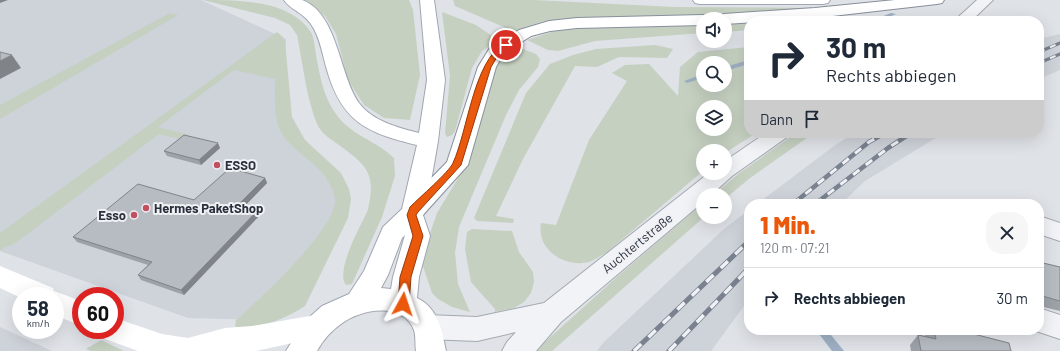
<!DOCTYPE html>
<html lang="de">
<head>
<meta charset="utf-8">
<style>
	:root { --surface:#fff; --page:#f6f6f7; --text:#1f2937; --muted:#747a83; --line:#e0e1e3; --accent:#ea580c }
	body { margin:0; font-family:Barlow,sans-serif; background:var(--page); color:var(--text); height:100vh; display:flex; flex-direction:column; font-size:15px; white-space:nowrap }
	* { box-sizing:border-box; margin:0 }
	p { font-size:13px; color:var(--muted) }
	.icon { flex:none; width:22px; height:22px; fill:none; stroke:currentColor; stroke-width:2; stroke-linecap:round; stroke-linejoin:round }
	.map { position:relative; flex:1; overflow:hidden }
	.panel { position:absolute; left:744px; top:199px; width:300px; height:136px; display:flex; flex-direction:column; background:var(--surface); border-radius:16px; box-shadow:0 4px 16px #0002 }
	.panel>* { flex:none }
	.banner { position:absolute; left:744px; top:16px; width:300px; height:122px; border-radius:16px; box-shadow:0 4px 16px #0002; background:#fff; color:var(--text); overflow:hidden }
	.fabs { position:absolute; left:696px; top:12px; display:grid; gap:8px }
	.fabs a { display:grid; place-items:center; width:36px; height:36px; border-radius:50%; background:var(--surface); box-shadow:0 4px 16px #0002; font-size:20px }
	.speed { position:absolute; left:12px; top:287px; display:flex; gap:8px; font-size:20px; font-weight:700; text-align:center }
	.speed>* { display:grid; place-content:center; width:52px; height:52px; border-radius:50%; background:var(--surface); box-shadow:0 4px 16px #0002; line-height:1 }
	.speed small { font-size:10px; font-weight:400 }
	.speed .limit { border:6px solid #d22; background:#fff; color:#111 }
	.pin { position:absolute; display:grid; place-items:center; width:34px; height:34px; color:#fff; margin:-17px; border:2px solid #fff; border-radius:50%; box-shadow:0 1px 4px #0007 }
	.me { position:absolute; width:44px; margin:-22px; rotate:5deg; stroke-linejoin:round; filter:drop-shadow(0 0 3px #0008) }
	.turn { display:flex; align-items:center; gap:14px; height:84px; padding:0 16px; font-size:18px }
	.turn .icon { width:52px; height:52px; stroke-width:2.5 }
	.turn b { display:block; font-size:28px; line-height:34px }
	.then { display:flex; align-items:center; height:38px; padding:0 16px; background:#0003; gap:8px; font-size:15px }
	.round { display:grid; place-items:center; flex:none; width:42px; height:42px; border-radius:16px; background:var(--page) }
	.overview { display:flex; align-items:center; justify-content:space-between; height:68px; padding:0 16px }
	h1 { font-size:24px; font-weight:800; line-height:30px; color:var(--accent) }
	ul { padding:0; list-style:none }
	li { display:flex; align-items:center; gap:12px; height:60px; padding:0 16px; border-top:1px solid var(--line) }
	li div { flex:1 }
	li b { display:block; font-size:15px }
	li em { font-style:normal }
	.map>svg:first-child { display:block }
</style>
</head>
<body>
<div class="map">
<svg width="1060" height="351" viewBox="0 0 1060 351">
	<rect width="100%" height="100%" fill="#dfe2e7"/>
	<g fill="#ced2d9">
		<polygon points="0,0 201,0 286,39 286,128 344,201 266,320 188,318 0,251"/>
		<polygon points="1060,34 1060,70 1039,79 1039,39"/>
		<polygon points="854,133 944,133 865,181 841,204 757,204 834,146"/>
		<polygon points="749,210 749,299 711,351 597,351 604,342 725,228"/>
		<polygon points="0,327 52,351 0,351"/>
	</g>
	<g fill="#c5d0c1" fill-rule="evenodd">
		<path d="M 203,0 C 240,0 292,0 312,34 C 314,40 315,48 316,55 C 320,76 323,96 336,114 C 350,135 377,141 394,158 L 395,176 L 382,217 L 352,284 L 346,285 C 335,271 360,227 367,212 L 367,213 C 377,173 368,166 336,143 C 329,138 321,133 317,124 C 306,97 303,64 297,35 L 290,25 L 275,18 Z"/>
		<polygon points="304,0 409,0 413,10 420,75 410,120 384,118 364,105 348,80 336,34 325,16"/>
		<polygon points="453,0 533,0 675,7 822,8 714,16 573,18 544,21 513,31 455,6"/>
		<polygon points="442,12 476,25 498,40 482,51 472,68 455,131 452,135 447,137 445,133 450,76"/>
		<polygon points="170,13 178,15 0,119 0,105"/>
		<polygon points="749,23 749,30 725,32 725,25"/>
		<polygon points="703,25 703,33 595,41 558,51 548,50 527,40 558,30 578,28"/>
		<path d="M 277,32 L 283,37 L 285,42 L 292,117 L 305,140 L 341,173 L 349,189 L 351,199 L 348,218 L 305,306 C 285,319 262,328 238,328 L 235,326 L 236,320 C 258,301 337,228 335,200 C 335,192 328,180 322,173 C 309,157 281,144 277,121 C 274,108 275,93 275,79 L 234,70 L 158,127 L 190,135 L 184,140 L 159,134 L 17,242 L 0,250 L 0,233 Z"/>
		<polygon points="655,45 673,49 667,58 619,57 597,67 575,66 523,159 496,216 514,219 513,223 477,221 474,218 526,93 550,64 573,55 596,49"/>
		<polygon points="515,46 536,54 540,59 538,67 519,90 506,115 459,227 455,253 458,284 470,312 452,307 438,299 432,293 422,263 425,248 437,213 460,175 468,155 498,58"/>
		<path d="M 749,47 L 749,133 L 756,133 L 725,153 L 725,151 L 703,151 L 703,171 L 606,253 C 601,255 595,260 589,262 C 565,268 536,250 541,223 L 556,225 L 589,140 L 627,81 L 612,73 L 625,65 L 649,64 L 678,96 L 680,67 L 698,52 ZM 703,63 L 725,63 L 725,85 L 703,85 ZM 703,107 L 725,107 L 725,129 L 703,129 Z"/>
		<polygon points="796,133 814,133 750,178 725,199 725,195 713,195 741,172"/>
		<polygon points="703,203 704,217 552,351 535,351 618,276"/>
		<polygon points="472,229 512,231 519,252 533,272 534,282 531,293 524,302 514,308 495,312 495,309 471,282 465,249 467,232"/>
		<polygon points="101,340 124,351 91,351 86,349"/>
	</g>
	<g fill="none" stroke-linecap="round" stroke-linejoin="round">
		<g fill="#9eb0c4" fill-rule="evenodd">
			<polygon points="891,13 896,14 879,21 871,21"/>
			<polygon points="749,60 749,64 725,71 725,67"/>
			<polygon points="703,74 703,78 687,83 684,81"/>
			<polygon points="816,330 827,330 844,351 832,351"/>
		</g>
		<defs>
			<g id="street">
				<polygon points="977,0 993,0 971,21 954,21"/>
				<polygon points="766,133 790,133 787,137 732,176 711,195 703,195 703,202 561,322 536,351 502,351 507,342 516,332 477,341 427,339 417,336 413,327 417,318 427,315 477,317 544,303 709,173 725,173 725,161"/>
				<polygon points="1039,216 1060,223 1060,241 1039,234"/>
				<polygon points="1039,308 1060,315 1060,339 1033,330 1039,330"/>
			</g>
			<g id="primary">
				<path d="M 284,0 C 289,0 297,0 302,0 C 338,13 339,75 359,103 C 372,121 399,128 419,133 L 427,80 L 420,0 L 434,0 L 445,80 L 438,141 L 426,210 L 423,215 L 430,236 L 419,277 L 417,298 C 438,308 442,330 446,351 L 416,351 C 415,345 416,336 414,330 C 403,301 360,309 341,324 C 331,331 323,340 317,351 L 286,351 L 304,322 L 322,306 L 349,294 L 364,271 L 383,227 L 402,209 L 417,145 C 367,133 342,122 327,70 C 323,57 321,42 314,29 C 305,12 291,11 284,0 ZM 405,235 L 393,277 L 391,289 L 381,288 L 388,275 L 402,238 Z"/>
				<polygon points="693,0 830,0 828,3 823,4 700,4 695,3"/>
			</g>
			<g id="highway">
				<polygon points="895,0 944,0 942,3 937,4 815,18 725,24 725,19 716,19 719,16 724,14 815,8"/>
				<polygon points="703,15 710,19 703,19 703,25 577,28 550,31 531,36 504,53 496,67 468,165 422,216 414,218 406,216 402,210 406,204 447,162 478,67 491,46 519,30 549,21 577,18"/>
			</g>
		</defs>
		<use href="#street" stroke="#a5a9b1" stroke-width="2"/>
		<use href="#primary" stroke="#a0a7b2" stroke-width="2"/>
		<use href="#highway" stroke="#88909c" stroke-width="2"/>
		<use href="#street" fill="#f2f3f6" fill-rule="evenodd"/>
		<g fill="#fff" fill-rule="evenodd">
			<polygon points="0,266 53,288 54,291 81,301 81,326 55,315 55,296 21,296 21,298 0,288"/>
			<polygon points="315,315 325,318 329,327 325,336 256,351 138,351 105,339 101,330 115,330 115,318 162,334 188,338 225,328 252,326"/>
		</g>
		<use href="#primary" fill="#fff" fill-rule="evenodd"/>
		<use href="#highway" fill="#fff" fill-rule="evenodd"/>
		<defs>
			<g id="rail-far2">
				<polyline points="1039,52 1060,43"/>
				<polyline points="1039,63 1060,54"/>
			</g>
			<g id="rail-far1">
				<polyline points="793,204 869,142 885,133"/>
				<polyline points="815,204 888,148 911,133"/>
			</g>
			<g id="rail">
				<polyline points="634,351 749,241"/>
				<polyline points="669,351 749,268"/>
			</g>
		</defs>
		<use href="#rail-far2" stroke="#7a828f" stroke-width="3"/>
		<use href="#rail-far1" stroke="#7a828f" stroke-width="4.5"/>
		<use href="#rail" stroke="#7a828f" stroke-width="5"/>
		<use href="#rail-far2" stroke="#eff1f5" stroke-width="2" stroke-dasharray="6" stroke-linecap="butt"/>
		<use href="#rail-far1" stroke="#eff1f5" stroke-width="3" stroke-dasharray="8" stroke-linecap="butt"/>
		<use href="#rail" stroke="#eff1f5" stroke-width="3.5" stroke-dasharray="10" stroke-linecap="butt"/>
	</g>
	<g fill="#9da2a8">
		<polygon points="220,148 201,165 167,156 164,151"/>
		<polygon points="265,178 267,183 245,205 261,214 184,295 141,280 138,275 148,265 77,242 73,237 194,200"/>
		<polygon points="1039,262 1060,267 1060,311 1039,306"/>
		<polygon points="927,330 958,330 1011,351 911,351 910,345 918,335 925,336 924,334"/>
	</g>
	<g fill="#808488">
		<polygon points="0,0 8,0 0,3"/>
		<polygon points="12,55 21,68 0,79 0,61"/>
		<polygon points="218,143 220,148 201,165 199,160"/>
		<polygon points="265,178 267,183 242,209 239,204"/>
		<polygon points="259,209 261,214 184,295 181,290"/>
	</g>
	<g fill="#b7bcc3" stroke="#808488">
		<polygon points="0,52 12,55 0,61"/>
		<polygon points="184,135 218,143 199,160 164,151"/>
		<polygon points="230,168 265,178 239,204 259,209 181,290 138,275 152,262 73,237 138,184 194,200"/>
		<polygon points="1039,262 1060,267 1060,301 1039,295"/>
		<polygon points="934,330 958,330 1009,343 1011,351 921,351 918,335 936,339"/>
	</g>
	<path fill="#ea580c" stroke="#983908" d="M 504,43 L 510,45 L 500,52 L 491,67 L 461,165 L 418,212 L 416,215 L 423,236 L 411,277 L 409,304 L 407,307 L 399,307 L 398,304 L 400,277 L 413,236 L 407,215 L 410,207 C 419,198 449,172 453,163 C 468,130 473,63 504,43 Z"/>
	<g fill="#c15061" stroke="#eff1f5" stroke-width="1.5">
		<circle cx="217" cy="165" r="4"/>
		<circle cx="146" cy="208" r="4"/>
		<circle cx="134" cy="215" r="4"/>
	</g>
	<g text-anchor="middle" stroke-width="4" stroke-linejoin="round" paint-order="stroke">
		<g font-size="13" font-weight="bold" fill="#2a313d" stroke="#eff1f5" text-anchor="start">
			<text x="225" y="170">ESSO</text>
			<text x="154" y="213">Hermes PaketShop</text>
			<text x="126" y="220" text-anchor="end">Esso</text>
		</g>
		<g font-size="13" fill="#2a313d" stroke="#eff1f5">
			<text transform="translate(637 243) rotate(-39)" y="5">Auchtertstraße</text>
		</g>
	</g>
</svg>
<div class="fabs">
<a><svg class="icon" aria-label="sound" viewBox="0 0 24 24"><path d="M4 9h4l5-4v14l-5-4H4zM17 9q2 3 0 6"/></svg></a>
<a><svg class="icon" aria-label="search" viewBox="0 0 24 24"><circle cx="10" cy="10" r="6"/><path d="M15 15l6 6"/></svg></a>
<a><svg class="icon" aria-label="layers" viewBox="0 0 24 24"><path d="M12 4l9 5-9 5-9-5zM3 14l9 5 9-5"/></svg></a>
<a>+</a>
<a>−</a>
</div>
<div class="speed"><div>58<small>km/h</small></div><div class="limit">60</div></div>
<div class="pin" style="left:506px;top:45px;background:#d93025"><svg class="icon" aria-label="arrive" viewBox="0 0 24 24"><path d="M6 21V4h12l-3 4 3 4H6"/></svg></div>
<svg class="me" style="left:403px;top:304px" viewBox="-20 -20 40 40"><path d="M0-17L14 15 0 8-14 15z" fill="#ea580c" stroke="#fff" stroke-width="4"/></svg>
<div class="banner">
<div class="turn"><svg class="icon" aria-label="right" viewBox="0 0 24 24"><path d="M7 20v-9h11M14 6l5 5-5 5"/></svg><div><b>30 m</b>Rechts abbiegen</div></div>
<div class="then">Dann<svg class="icon" aria-label="arrive" viewBox="0 0 24 24"><path d="M6 21V4h12l-3 4 3 4H6"/></svg></div>
</div>
<section class="panel">
<div class="overview"><div><h1>1 Min.</h1><p>120 m · 07:21</p></div><a class="round"><svg class="icon" aria-label="close" viewBox="0 0 24 24"><path d="M6 6l12 12M18 6L6 18"/></svg></a></div>
<ul>
<li><svg class="icon" aria-label="right" viewBox="0 0 24 24"><path d="M7 20v-9h11M14 6l5 5-5 5"/></svg><div><b>Rechts abbiegen</b></div><em>30 m</em></li>
</ul>
</section>
</div>
</body>
</html>
